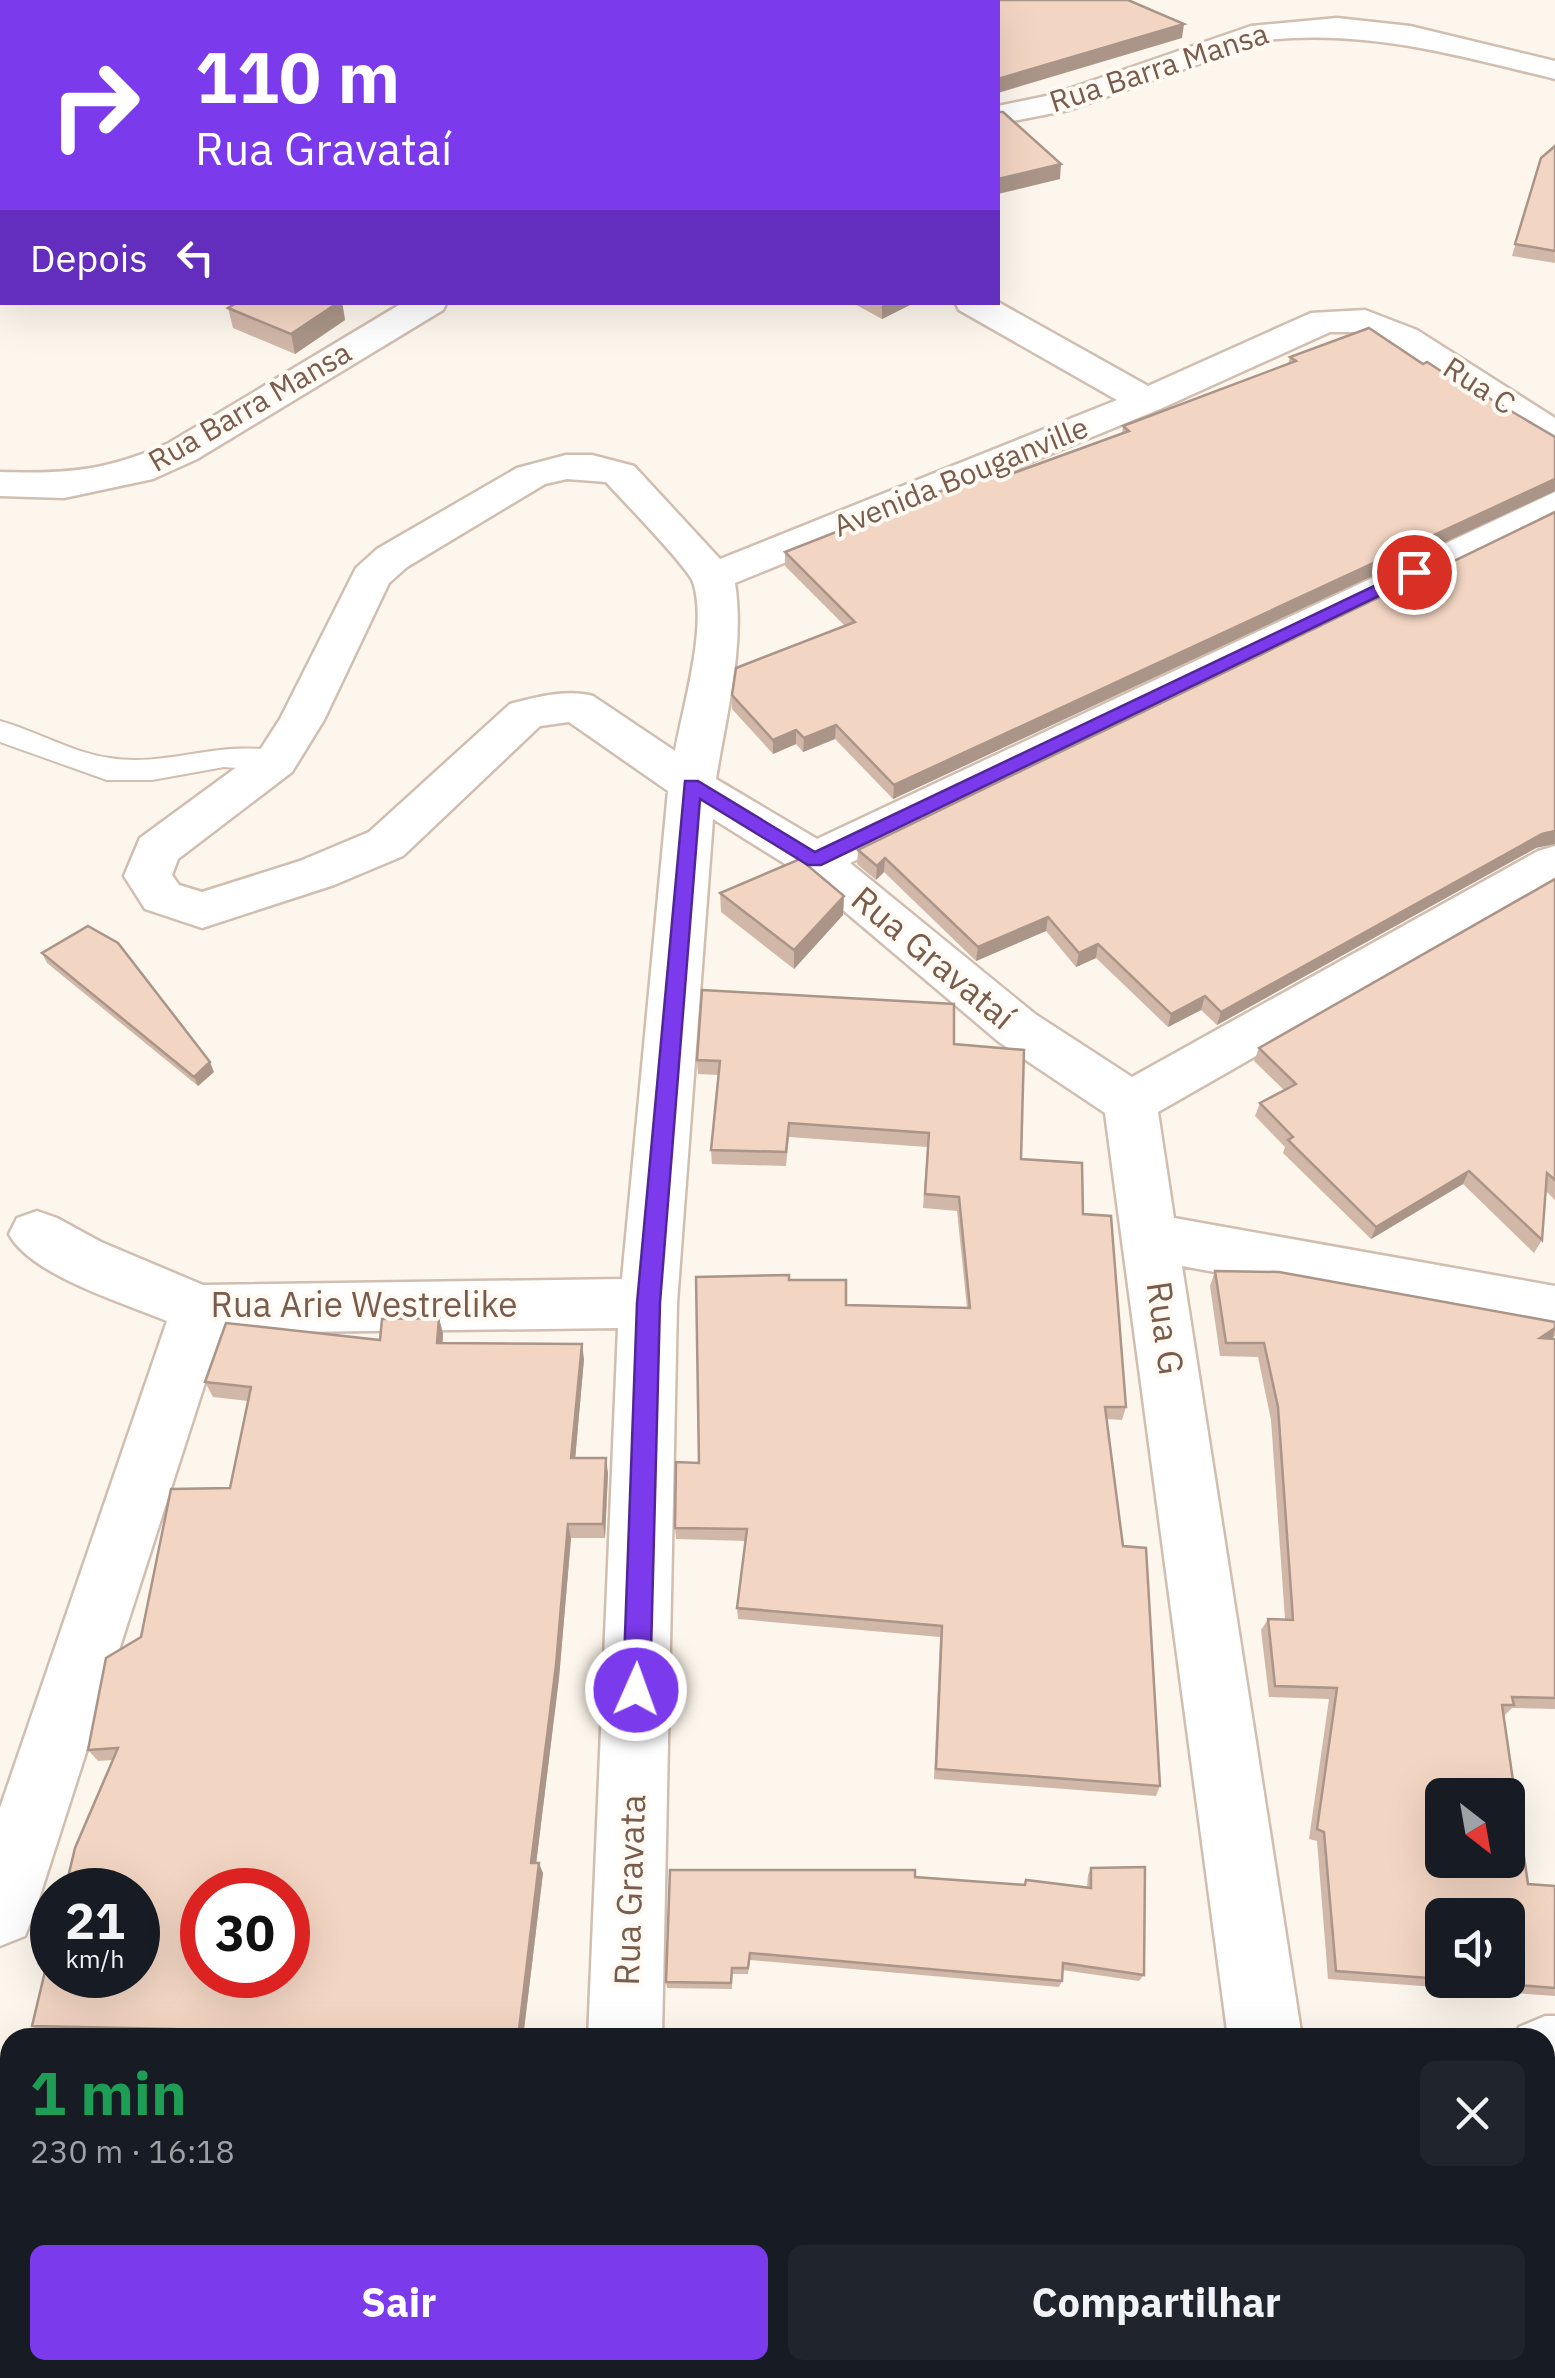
<!DOCTYPE html>
<html lang="pt">
<head>
<meta charset="utf-8">
<style>
	:root { --surface:#171b24; --page:#20242c; --text:#f1f3f6; --muted:#9ea1a6; --accent:#7c3aed }
	body { margin:0; font-family:"IBM Plex Sans",sans-serif; background:var(--page); color:var(--text); height:100vh; display:flex; flex-direction:column; font-size:38px; white-space:nowrap }
	* { box-sizing:border-box; margin:0 }
	p { font-size:32px; color:var(--muted) }
	.icon { flex:none; width:55px; height:55px; fill:none; stroke:currentColor; stroke-width:2; stroke-linecap:round; stroke-linejoin:round }
	.map { position:relative; flex:1; overflow:hidden }
	.drawer { position:absolute; left:0px; top:2028px; width:1555px; height:352px; display:flex; flex-direction:column; background:var(--surface); border-radius:30px 30px 0 0; box-shadow:0 10px 40px #0002 }
	.drawer>* { flex:none }
	.top-card { position:absolute; left:0px; top:0px; width:1000px; height:305px; box-shadow:0 10px 40px #0002; background:#7c3aed; color:#fff; overflow:hidden }
	.needle { width:65px; rotate:149deg }
	.fabs { position:absolute; left:1425px; top:1778px; display:grid; gap:20px }
	.fabs a { display:grid; place-items:center; width:100px; height:100px; border-radius:15px; background:var(--surface); box-shadow:0 10px 40px #0002; font-size:50px }
	.speed { position:absolute; left:30px; top:1868px; display:flex; gap:20px; font-size:50px; font-weight:700; text-align:center }
	.speed>* { display:grid; place-content:center; width:130px; height:130px; border-radius:50%; background:var(--surface); box-shadow:0 10px 40px #0002; line-height:1 }
	.speed small { font-size:25px; font-weight:400 }
	.speed .limit { border:15px solid #d22; background:#fff; color:#111 }
	.pin { position:absolute; display:grid; place-items:center; width:85px; height:85px; color:#fff; margin:-42px; border:5px solid #fff; border-radius:50%; box-shadow:0 2px 10px #0007 }
	.me { position:absolute; width:110px; margin:-55px; rotate:2deg; stroke-linejoin:round; filter:drop-shadow(0 0 8px #0008) }
	.turn { display:flex; align-items:center; gap:35px; height:210px; padding:0 30px; font-size:45px }
	.turn .icon { width:130px; height:130px; stroke-width:2.5 }
	.turn b { display:block; font-size:70px; line-height:85px }
	.then { display:flex; align-items:center; height:95px; padding:0 30px; background:#0003; gap:20px; font-size:38px }
	.round { display:grid; place-items:center; flex:none; width:105px; height:105px; border-radius:15px; background:var(--page) }
	.head { display:flex; align-items:center; justify-content:space-between; height:170px; padding:0 30px }
	h1 { font-size:60px; font-weight:800; line-height:75px; color:#1e9e55 }
	.primary-button { display:flex; gap:20px; margin-top:auto; padding:20px 30px }
	.primary-button a { flex:1; height:115px; border-radius:15px; background:var(--accent); color:#fff; font-size:40px; font-weight:800; line-height:115px; text-align:center }
	.primary-button a+a { background:var(--page); color:var(--text) }
	.map>svg:first-child { display:block }
</style>
</head>
<body>
<div class="map">
<svg width="1555" height="2378" viewBox="0 0 1555 2378">
	<rect width="100%" height="100%" fill="#fdf6ec"/>
	<g fill="none" stroke-linecap="round" stroke-linejoin="round">
		<defs>
			<path id="service" d="M 0,721 C 36,731 73,753 110,758 C 170,768 225,736 287,754 L 292,761 L 287,768 L 276,771 L 224,767 L 152,780 L 107,780 L 0,742 Z"/>
			<g id="minor">
				<polygon points="174,0 202,0 203,2 174,2"/>
				<polygon points="512,0 544,0 546,2 513,2"/>
				<path d="M 1337,18 L 1410,26 L 1555,61 L 1555,79 C 1457,55 1367,29 1266,40 L 1069,110 L 998,124 L 998,106 L 1051,95 L 1251,26 Z"/>
				<polygon points="2,161 2,182 0,183 0,162"/>
				<path d="M 404,302 L 447,302 L 443,310 L 197,459 L 153,479 L 64,498 L 0,496 L 0,472 C 67,474 107,471 169,443 Z"/>
				<path d="M 955,302 L 998,302 L 1148,386 L 1311,313 L 1365,310 L 1417,330 L 1555,418 L 1555,447 L 1541,443 L 1391,346 L 1359,332 L 1330,332 L 1160,409 L 735,583 C 745,647 726,715 716,779 L 817,839 L 1555,492 L 1555,519 L 850,863 L 1035,1014 L 1132,1077 L 1538,851 L 1555,846 L 1555,885 L 1158,1112 L 1174,1218 L 1555,1286 L 1555,1334 L 1182,1266 L 1302,2038 L 1228,2038 L 1105,1113 L 999,1042 L 798,872 L 713,819 L 677,1303 L 662,2038 L 588,2038 L 618,1328 L 221,1333 L 35,1911 L 25,1936 L 0,1946 L 0,1808 L 167,1321 C 124,1303 30,1275 9,1234 L 17,1218 L 37,1211 L 57,1218 L 101,1242 L 203,1285 L 622,1279 L 668,791 L 569,722 L 540,726 L 403,856 L 334,885 L 202,928 L 145,909 L 124,876 L 140,838 L 260,750 L 280,719 L 356,568 L 377,549 L 517,468 L 566,455 L 592,455 L 634,466 L 720,559 L 1117,400 L 959,310 ZM 567,479 L 606,482 C 622,500 687,566 693,582 C 708,625 683,706 675,751 L 593,696 C 567,689 536,697 510,704 L 369,832 L 300,861 L 202,892 L 179,885 L 172,875 L 178,859 L 292,772 L 324,720 L 389,583 L 407,567 L 545,484 Z"/>
				<polygon points="1545,2016 1555,2016 1555,2090 1545,2090 1545,2038 1514,2038 1519,2027"/>
				<polygon points="548,2370 628,2370 628,2378 546,2378"/>
				<polygon points="1262,2370 1342,2370 1344,2378 1262,2378"/>
			</g>
			<polygon id="trunk" points="2,276 2,298 0,299 0,277"/>
		</defs>
		<use href="#service" stroke="#d1beb0" stroke-width="4"/>
		<use href="#minor" stroke="#d1beb0" stroke-width="5"/>
		<use href="#trunk" stroke="#dad1cd" stroke-width="5"/>
		<use href="#service" fill="#fff" fill-rule="evenodd"/>
		<use href="#minor" fill="#fff" fill-rule="evenodd"/>
		<use href="#trunk" fill="#f9c8a4" fill-rule="evenodd"/>
	</g>
	<g fill="#d1b7a8" fill-rule="evenodd">
		<polygon points="1555,146 1555,263 1512,256 1541,158"/>
		<polygon points="238,302 342,302 345,320 295,354 233,328 228,308"/>
		<polygon points="851,302 916,302 882,319"/>
		<polygon points="1290,357 1423,364 1555,437 1555,491 893,799 835,739 803,752 796,744 773,754 732,709 732,695 845,626 785,566 785,552 1122,433 1123,426 1288,364"/>
		<polygon points="1536,848 1217,1025 1201,1010 1168,1027 1096,958 1076,967 1046,931 976,961 884,872 876,880 857,864 858,850"/>
		<polygon points="1555,879 1555,1200 1546,1191 1542,1240 1534,1253 1463,1184 1371,1239 1283,1153 1285,1147 1255,1116 1260,1103 1284,1090 1254,1061 1259,1048"/>
		<polygon points="720,893 844,896 843,915 794,969 721,912"/>
		<polygon points="42,953 214,1072 198,1086 47,963"/>
		<polygon points="954,1044 1021,1159 1083,1214 1126,1407 1122,1420 1107,1419 1123,1546 1160,1786 1156,1796 934,1779 940,1637 738,1619 737,1608 746,1541 676,1539 675,1528 699,1463 789,1280 846,1305 967,1308 957,1211 923,1208 927,1147 789,1137 786,1166 712,1164 711,1150 718,1075 698,1074 697,1060"/>
		<path d="M 1215,1271 L 1555,1322 L 1555,1335 L 1552,1339 L 1555,1339 L 1555,1709 L 1512,1708 L 1504,1716 L 1528,1884 L 1555,1886 L 1555,1996 L 1328,1979 L 1317,1841 L 1309,1839 L 1329,1699 L 1269,1697 L 1261,1630 L 1268,1619 L 1285,1619 L 1271,1420 L 1258,1357 L 1220,1356 L 1210,1286 ZM 1442,1915 L 1508,1980 L 1442,1980 Z"/>
		<polygon points="439,1318 443,1334 443,1343 584,1359 575,1458 608,1473 605,1538 571,1538 559,1678 536,1863 543,1873 523,2038 172,2038 45,2035 32,2026 112,1760 98,1761 88,1750 141,1637 230,1488 248,1401 213,1397 205,1382 380,1340"/>
		<polygon points="1091,1868 1144,1975 1139,1981 1062,1970 1062,1981 1059,1987 750,1960 748,1974 732,1974 732,1989 667,1988 666,1982 915,1877 1024,1885 1026,1880 1087,1887 1088,1875"/>
		<polygon points="1379,2370 1545,2370 1555,2378 1380,2378"/>
	</g>
	<g fill="#aa9588">
		<polygon points="1184,24 1182,38 998,93 998,79"/>
		<polygon points="1061,164 1060,179 998,194 998,179"/>
		<polygon points="339,302 342,302 345,320 295,354 291,334"/>
		<polygon points="885,302 916,302 882,319 882,304"/>
		<polygon points="1555,479 1555,491 893,799 894,785"/>
		<polygon points="836,725 835,739 803,752 804,738"/>
		<polygon points="796,730 796,744 773,754 773,740"/>
		<polygon points="1555,831 1555,844 1536,848 1217,1025 1221,1012 1542,834"/>
		<polygon points="885,858 884,872 876,880 877,866"/>
		<polygon points="844,896 843,915 794,969 794,950"/>
		<polygon points="1048,917 1046,931 976,961 978,947"/>
		<polygon points="1098,944 1096,958 1076,967 1079,953"/>
		<polygon points="1205,996 1201,1010 1168,1027 1171,1014"/>
		<polygon points="210,1062 214,1072 198,1086 194,1077"/>
		<polygon points="1469,1171 1463,1184 1371,1239 1376,1227"/>
		<polygon points="439,1318 443,1334 441,1358 437,1343"/>
		<polygon points="1555,1328 1553,1337 1531,1352 1540,1338"/>
		<polygon points="582,1344 584,1359 574,1472 571,1458"/>
		<polygon points="606,1458 608,1473 605,1538 603,1524"/>
		<polygon points="568,1524 571,1538 559,1678 535,1873 531,1863"/>
		<polygon points="539,1863 543,1873 523,2038 518,2038"/>
		<polygon points="485,2370 491,2370 490,2378 484,2378"/>
	</g>
	<g fill="#f3d5c3" stroke="#aa9588" stroke-width="2.5" fill-rule="evenodd">
		<polygon points="0,0 126,0 130,2 2,2 2,112 0,113"/>
		<polygon points="951,0 1128,0 1184,24 998,79 998,2 947,2"/>
		<polygon points="998,112 1003,112 1061,164 998,179"/>
		<polygon points="1555,146 1555,251 1515,244 1541,158"/>
		<polygon points="238,302 339,302 291,334 228,308"/>
		<polygon points="1369,328 1423,364 1427,362 1479,396 1482,394 1555,437 1555,479 894,785 836,725 804,738 796,730 773,740 732,695 736,668 855,622 785,552 992,471 1000,478 1129,431 1123,426 1296,361 1290,357"/>
		<polygon points="1555,512 1555,831 1542,834 1221,1012 1205,996 1171,1014 1098,944 1079,953 1048,917 978,947 885,858 877,866 858,850"/>
		<polygon points="800,859 844,896 794,950 720,893"/>
		<polygon points="1555,879 1555,1180 1547,1173 1542,1240 1469,1171 1376,1227 1288,1140 1293,1137 1260,1103 1296,1084 1259,1048"/>
		<polygon points="88,926 118,943 210,1062 194,1077 42,953"/>
		<polygon points="702,990 954,1004 954,1044 1024,1050 1021,1159 1082,1163 1083,1214 1111,1216 1126,1407 1105,1407 1123,1546 1146,1548 1160,1786 936,1769 942,1626 737,1608 747,1529 675,1528 676,1462 699,1463 696,1277 789,1275 789,1280 846,1280 846,1305 970,1308 959,1197 925,1194 929,1133 789,1123 786,1152 711,1150 720,1061 697,1060"/>
		<path d="M 1215,1271 L 1279,1272 L 1555,1322 L 1555,1328 L 1540,1338 L 1555,1339 L 1555,1698 L 1512,1697 L 1514,1705 L 1502,1705 L 1528,1884 L 1555,1886 L 1555,1988 L 1454,1980 L 1508,1980 L 1508,1915 L 1442,1915 L 1442,1979 L 1336,1971 L 1324,1832 L 1317,1829 L 1337,1688 L 1275,1686 L 1268,1619 L 1293,1620 L 1278,1407 L 1264,1343 L 1226,1343 ZM 1442,1795 L 1508,1795 L 1508,1860 L 1442,1860 Z"/>
		<path d="M 439,1318 L 437,1343 L 582,1344 L 571,1458 L 606,1458 L 603,1524 L 568,1524 L 556,1665 L 531,1863 L 539,1863 L 518,2038 L 172,2038 L 174,2029 L 32,2026 L 52,1942 L 52,1975 L 138,1975 L 138,1890 L 65,1890 L 75,1848 L 118,1748 L 88,1750 L 106,1658 L 141,1637 L 171,1489 L 230,1488 L 251,1387 L 205,1382 L 226,1323 L 380,1340 L 382,1319 ZM 202,1890 L 288,1890 L 288,1975 L 202,1975 Z"/>
		<polygon points="1145,1867 1144,1975 1063,1963 1062,1981 750,1953 748,1968 732,1968 731,1983 666,1982 670,1870 915,1870 915,1877 1025,1885 1026,1880 1091,1888 1091,1868"/>
		<polygon points="1545,2096 1555,2098 1555,2378 1392,2378 1390,2370 1545,2370"/>
		<polygon points="199,2370 485,2370 484,2378 198,2378"/>
		<polygon points="926,2370 1195,2370 1196,2378 926,2378"/>
	</g>
	<polygon fill="#7c3aed" stroke="#51269a" stroke-width="2.5" points="1414,567 1423,572 1420,576 821,865 808,865 700,799 660,1303 650,1690 646,1699 636,1703 627,1699 623,1690 637,1303 685,781 698,781 815,852"/>
	<g text-anchor="middle" stroke-width="8" stroke-linejoin="round" paint-order="stroke">
		<g font-size="30" fill="#7a5c4d" stroke="#fffaf3">
			<text transform="translate(1159 68) rotate(-18)" y="10">Rua Barra Mansa</text>
			<text transform="translate(1479 386) rotate(33)" y="10">Rua C</text>
			<text transform="translate(250 407) rotate(-30)" y="10">Rua Barra Mansa</text>
			<text transform="translate(961 477) rotate(-22)" y="10">Avenida Bouganville</text>
		</g>
		<g font-size="35" fill="#7a5c4d" stroke="#fffaf3">
			<text transform="translate(933 958) rotate(40)" y="12">Rua Gravataí</text>
			<text x="364" y="1317">Rua Arie Westrelike</text>
			<text transform="translate(1165 1328) rotate(82)" y="12">Rua G</text>
			<text transform="translate(630 1890) rotate(-88)" y="12">Rua Gravata</text>
		</g>
	</g>
</svg>
<div class="fabs">
<a><svg class="needle" viewBox="-14 -14 28 28"><path d="M0-13l5 13h-10z" fill="#e53935"/><path d="M0 13l5-13h-10z" fill="#9ea1a6"/></svg></a>
<a><svg class="icon" aria-label="sound" viewBox="0 0 24 24"><path d="M4 9h4l5-4v14l-5-4H4zM17 9q2 3 0 6"/></svg></a>
</div>
<div class="speed"><div>21<small>km/h</small></div><div class="limit">30</div></div>
<div class="pin" style="left:1414px;top:572px;background:#d93025"><svg class="icon" aria-label="arrive" viewBox="0 0 24 24"><path d="M6 21V4h12l-3 4 3 4H6"/></svg></div>
<svg class="me" style="left:636px;top:1690px" viewBox="-20 -20 40 40"><circle r="17" fill="#7c3aed" stroke="#fff" stroke-width="3"/><path d="M0-11L8 9 0 5-8 9z" fill="#fff"/></svg>
<div class="top-card">
<div class="turn"><svg class="icon" aria-label="right" viewBox="0 0 24 24"><path d="M7 20v-9h11M14 6l5 5-5 5"/></svg><div><b>110 m</b>Rua Gravataí</div></div>
<div class="then">Depois<svg class="icon" aria-label="left" viewBox="0 0 24 24"><path d="M17 20v-9H6M10 6l-5 5 5 5"/></svg></div>
</div>
<section class="drawer">
<div class="head"><div><h1>1 min</h1><p>230 m · 16:18</p></div><a class="round"><svg class="icon" aria-label="close" viewBox="0 0 24 24"><path d="M6 6l12 12M18 6L6 18"/></svg></a></div>
<div class="primary-button"><a>Sair</a><a>Compartilhar</a></div>
</section>
</div>
</body>
</html>
